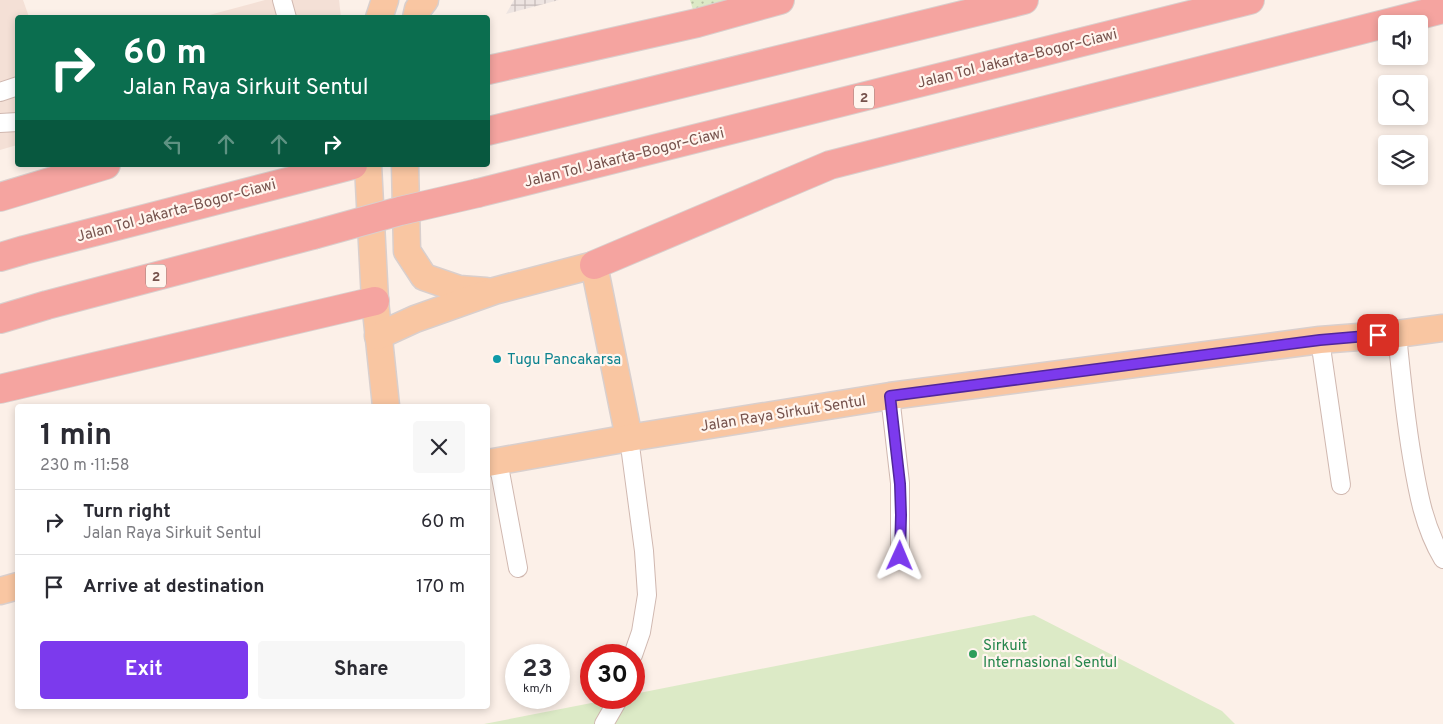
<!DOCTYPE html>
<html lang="en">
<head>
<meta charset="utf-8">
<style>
	:root { --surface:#fff; --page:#f7f7f7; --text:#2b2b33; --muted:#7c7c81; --line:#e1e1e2; --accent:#7c3aed }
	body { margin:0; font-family:Overpass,sans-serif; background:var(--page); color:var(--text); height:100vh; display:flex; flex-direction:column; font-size:19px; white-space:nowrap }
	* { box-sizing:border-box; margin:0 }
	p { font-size:16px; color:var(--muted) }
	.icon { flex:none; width:28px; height:28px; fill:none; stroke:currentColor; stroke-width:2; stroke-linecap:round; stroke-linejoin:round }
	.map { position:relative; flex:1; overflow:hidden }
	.sheet { position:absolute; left:15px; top:404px; width:475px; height:305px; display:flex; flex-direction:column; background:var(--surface); border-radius:5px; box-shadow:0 2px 8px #0003 }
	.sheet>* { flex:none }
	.guide { position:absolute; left:15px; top:15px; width:475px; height:152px; border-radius:5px; box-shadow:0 2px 8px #0003; background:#0b6e4f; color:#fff; overflow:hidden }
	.buttons { position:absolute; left:1378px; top:15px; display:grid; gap:10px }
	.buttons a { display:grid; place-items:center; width:50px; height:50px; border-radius:5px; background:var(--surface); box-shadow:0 2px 8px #0003; font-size:25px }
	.speed { position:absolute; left:505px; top:644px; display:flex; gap:10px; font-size:25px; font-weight:700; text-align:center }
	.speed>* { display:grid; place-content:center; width:65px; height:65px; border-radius:50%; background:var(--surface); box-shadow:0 2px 8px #0003; line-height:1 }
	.speed small { font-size:12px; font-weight:400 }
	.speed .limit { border:8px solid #d22; background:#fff; color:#111 }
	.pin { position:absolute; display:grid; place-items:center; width:42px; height:42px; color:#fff; margin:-21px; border-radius:10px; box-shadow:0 2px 8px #0006 }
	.me { position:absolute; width:55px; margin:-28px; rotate:1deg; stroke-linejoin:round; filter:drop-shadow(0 0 4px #0008) }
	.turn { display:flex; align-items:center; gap:18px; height:105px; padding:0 25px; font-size:22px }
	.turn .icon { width:65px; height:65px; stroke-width:2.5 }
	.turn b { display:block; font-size:35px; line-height:42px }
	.lanes { display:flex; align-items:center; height:48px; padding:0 25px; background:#0003; justify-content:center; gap:25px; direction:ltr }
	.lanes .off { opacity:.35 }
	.round { display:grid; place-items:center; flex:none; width:52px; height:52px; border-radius:5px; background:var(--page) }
	.head { display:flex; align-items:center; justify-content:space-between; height:85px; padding:0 25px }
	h1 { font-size:30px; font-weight:700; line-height:38px }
	.action { display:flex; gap:10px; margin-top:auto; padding:10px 25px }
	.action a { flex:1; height:58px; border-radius:5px; background:var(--accent); color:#fff; font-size:20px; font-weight:700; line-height:58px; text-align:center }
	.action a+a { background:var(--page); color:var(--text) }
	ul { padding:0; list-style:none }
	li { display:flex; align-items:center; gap:15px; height:65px; padding:0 25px; border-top:1px solid var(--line) }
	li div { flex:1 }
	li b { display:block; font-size:19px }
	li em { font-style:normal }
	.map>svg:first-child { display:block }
</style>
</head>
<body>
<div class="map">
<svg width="1443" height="724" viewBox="0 0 1443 724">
	<defs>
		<pattern id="industrial-grid" width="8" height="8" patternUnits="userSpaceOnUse" patternTransform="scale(1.25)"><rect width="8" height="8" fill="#ede4e1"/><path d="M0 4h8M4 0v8" fill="none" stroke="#c5bbb9"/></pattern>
		<pattern id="grass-dots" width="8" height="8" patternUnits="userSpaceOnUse" patternTransform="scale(1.25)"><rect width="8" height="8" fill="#dceac6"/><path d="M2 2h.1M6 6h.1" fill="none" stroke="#b7c0a3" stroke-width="1.8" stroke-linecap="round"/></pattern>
	</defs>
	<rect width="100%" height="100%" fill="#fcf0e8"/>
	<g fill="#f4e0d6">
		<polygon points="0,0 23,0 29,17 18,18 17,145 0,150"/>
		<polygon points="265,0 339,0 341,17 198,18"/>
	</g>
	<polygon fill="url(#industrial-grid)" points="514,0 559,0 506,14"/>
	<polygon fill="url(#grass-dots)" points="690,0 780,0 697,23"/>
	<polygon fill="#dceac6" points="1034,615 1222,711 1235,724 484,724 617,698 634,698 634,694"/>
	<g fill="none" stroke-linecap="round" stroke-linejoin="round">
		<defs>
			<g id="minor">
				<polyline points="282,0 287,18"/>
				<polyline points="0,92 18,86"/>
				<polyline points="0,123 18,122"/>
				<path d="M 1397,334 C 1401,375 1405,416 1412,457 C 1418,493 1424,527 1443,559"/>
				<polyline points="1320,340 1341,485"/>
				<polyline points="890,396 900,483 900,556"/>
				<polyline points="629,438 644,551 647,595 641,632 633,655"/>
				<polyline points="498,461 518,568"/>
				<polyline points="604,724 619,698"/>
			</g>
			<g id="primary">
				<polyline points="379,18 385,0"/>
				<polyline points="416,18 418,9 425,0"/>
				<polyline points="368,165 375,301 386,406"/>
				<polyline points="405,165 407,251 424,277 459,289 486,291"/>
				<polyline points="378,336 415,319 494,291 594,265 629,438"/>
				<polyline points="488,463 629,438 890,396 1320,340 1397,334 1443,328"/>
				<polyline points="0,591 18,586"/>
			</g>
			<g id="motorway">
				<polyline points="488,70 697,23 780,0"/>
				<polyline points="488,131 1024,0"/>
				<polyline points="478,193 1250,0"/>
				<polyline points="0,197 106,165"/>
				<polyline points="0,257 24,250 353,165"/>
				<polyline points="594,265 830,165 1443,9"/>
				<polyline points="0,319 47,305 313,235"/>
				<polyline points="0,389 375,301"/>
			</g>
		</defs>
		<use href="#minor" stroke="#d0b8b0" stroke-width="20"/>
		<use href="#primary" stroke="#d9cfcd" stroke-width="29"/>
		<use href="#motorway" stroke="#d9cfcd" stroke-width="30"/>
		<use href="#minor" stroke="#fff" stroke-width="18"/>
		<use href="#primary" stroke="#f9c6a2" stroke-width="26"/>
		<use href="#motorway" stroke="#f5a4a0" stroke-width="28"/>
		<defs>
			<polyline id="motorway-bridge" points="313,235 400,211 478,193"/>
		</defs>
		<use href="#motorway-bridge" stroke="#d9cfcd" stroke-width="30" stroke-linecap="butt"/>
		<use href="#motorway-bridge" stroke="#f5a4a0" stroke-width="28"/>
	</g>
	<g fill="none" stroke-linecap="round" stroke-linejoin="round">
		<defs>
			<polyline id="route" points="900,556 901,515 900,484 890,396 1320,340 1378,335"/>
		</defs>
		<use href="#route" stroke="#51269a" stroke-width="12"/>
		<use href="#route" stroke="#7c3aed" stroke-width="9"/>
	</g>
	<circle fill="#0f9aa8" stroke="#fff5ee" stroke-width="2" cx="497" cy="359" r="5"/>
	<circle fill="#2e9e5b" stroke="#fff5ee" stroke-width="2" cx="973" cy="654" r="5"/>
	<g text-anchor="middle" stroke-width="4.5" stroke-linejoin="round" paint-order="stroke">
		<g fill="#fff5ee" stroke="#9f837d" stroke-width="1">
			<rect x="854" y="85.5" width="20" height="23" rx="4"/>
			<rect x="146" y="264.5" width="20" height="23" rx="4"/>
		</g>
		<g font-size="14" font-weight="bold" fill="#76524c">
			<text x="864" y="102">2</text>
			<text x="156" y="281">2</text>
		</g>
		<g font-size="15" fill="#76524c" stroke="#fff5ee">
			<text transform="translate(1017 58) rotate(-14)" y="5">Jalan Tol Jakarta–Bogor–Ciawi</text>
			<text transform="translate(624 157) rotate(-14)" y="5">Jalan Tol Jakarta–Bogor–Ciawi</text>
			<text transform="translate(176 210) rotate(-15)" y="5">Jalan Tol Jakarta–Bogor–Ciawi</text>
			<text transform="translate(783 413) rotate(-9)" y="5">Jalan Raya Sirkuit Sentul</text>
		</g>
		<g font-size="15" fill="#0d838f" stroke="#fff5ee" text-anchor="start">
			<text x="507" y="364">Tugu Pancakarsa</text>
		</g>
		<g font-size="15" fill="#27864d" stroke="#fff5ee" text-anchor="start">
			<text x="983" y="650">Sirkuit<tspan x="983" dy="17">Internasional Sentul</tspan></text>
		</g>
	</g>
</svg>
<div class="buttons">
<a><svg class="icon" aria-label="sound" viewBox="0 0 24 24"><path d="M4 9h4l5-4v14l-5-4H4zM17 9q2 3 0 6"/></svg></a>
<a><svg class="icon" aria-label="search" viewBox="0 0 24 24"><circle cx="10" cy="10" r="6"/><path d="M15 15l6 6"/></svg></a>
<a><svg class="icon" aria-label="layers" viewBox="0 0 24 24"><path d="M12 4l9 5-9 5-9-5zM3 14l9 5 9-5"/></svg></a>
</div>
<div class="speed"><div>23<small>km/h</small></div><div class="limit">30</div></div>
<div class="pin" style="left:1378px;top:335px;background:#d93025"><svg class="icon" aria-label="arrive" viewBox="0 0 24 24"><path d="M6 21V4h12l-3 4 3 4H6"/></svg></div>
<svg class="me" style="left:900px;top:556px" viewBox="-20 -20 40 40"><path d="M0-17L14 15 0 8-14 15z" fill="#7c3aed" stroke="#fff" stroke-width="4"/></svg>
<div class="guide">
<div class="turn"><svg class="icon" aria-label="right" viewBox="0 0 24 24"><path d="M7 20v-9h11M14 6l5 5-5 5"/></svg><div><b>60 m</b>Jalan Raya Sirkuit Sentul</div></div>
<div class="lanes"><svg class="icon off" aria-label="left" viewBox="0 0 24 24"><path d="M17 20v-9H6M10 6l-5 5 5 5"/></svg><svg class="icon off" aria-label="ahead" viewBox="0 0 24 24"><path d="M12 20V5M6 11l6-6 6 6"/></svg><svg class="icon off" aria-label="ahead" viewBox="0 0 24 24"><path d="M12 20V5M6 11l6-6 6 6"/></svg><svg class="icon" aria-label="right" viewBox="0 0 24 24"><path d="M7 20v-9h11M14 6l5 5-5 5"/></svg></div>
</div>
<section class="sheet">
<div class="head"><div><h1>1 min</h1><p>230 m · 11:58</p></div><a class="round"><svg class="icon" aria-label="close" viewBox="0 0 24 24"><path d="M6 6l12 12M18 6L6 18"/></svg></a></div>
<ul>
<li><svg class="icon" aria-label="right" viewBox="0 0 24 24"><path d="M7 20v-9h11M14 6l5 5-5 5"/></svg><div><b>Turn right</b><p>Jalan Raya Sirkuit Sentul</p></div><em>60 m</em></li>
<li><svg class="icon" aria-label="arrive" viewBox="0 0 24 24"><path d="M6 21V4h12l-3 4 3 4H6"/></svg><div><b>Arrive at destination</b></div><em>170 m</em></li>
</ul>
<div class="action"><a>Exit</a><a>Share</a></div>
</section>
</div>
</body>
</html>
